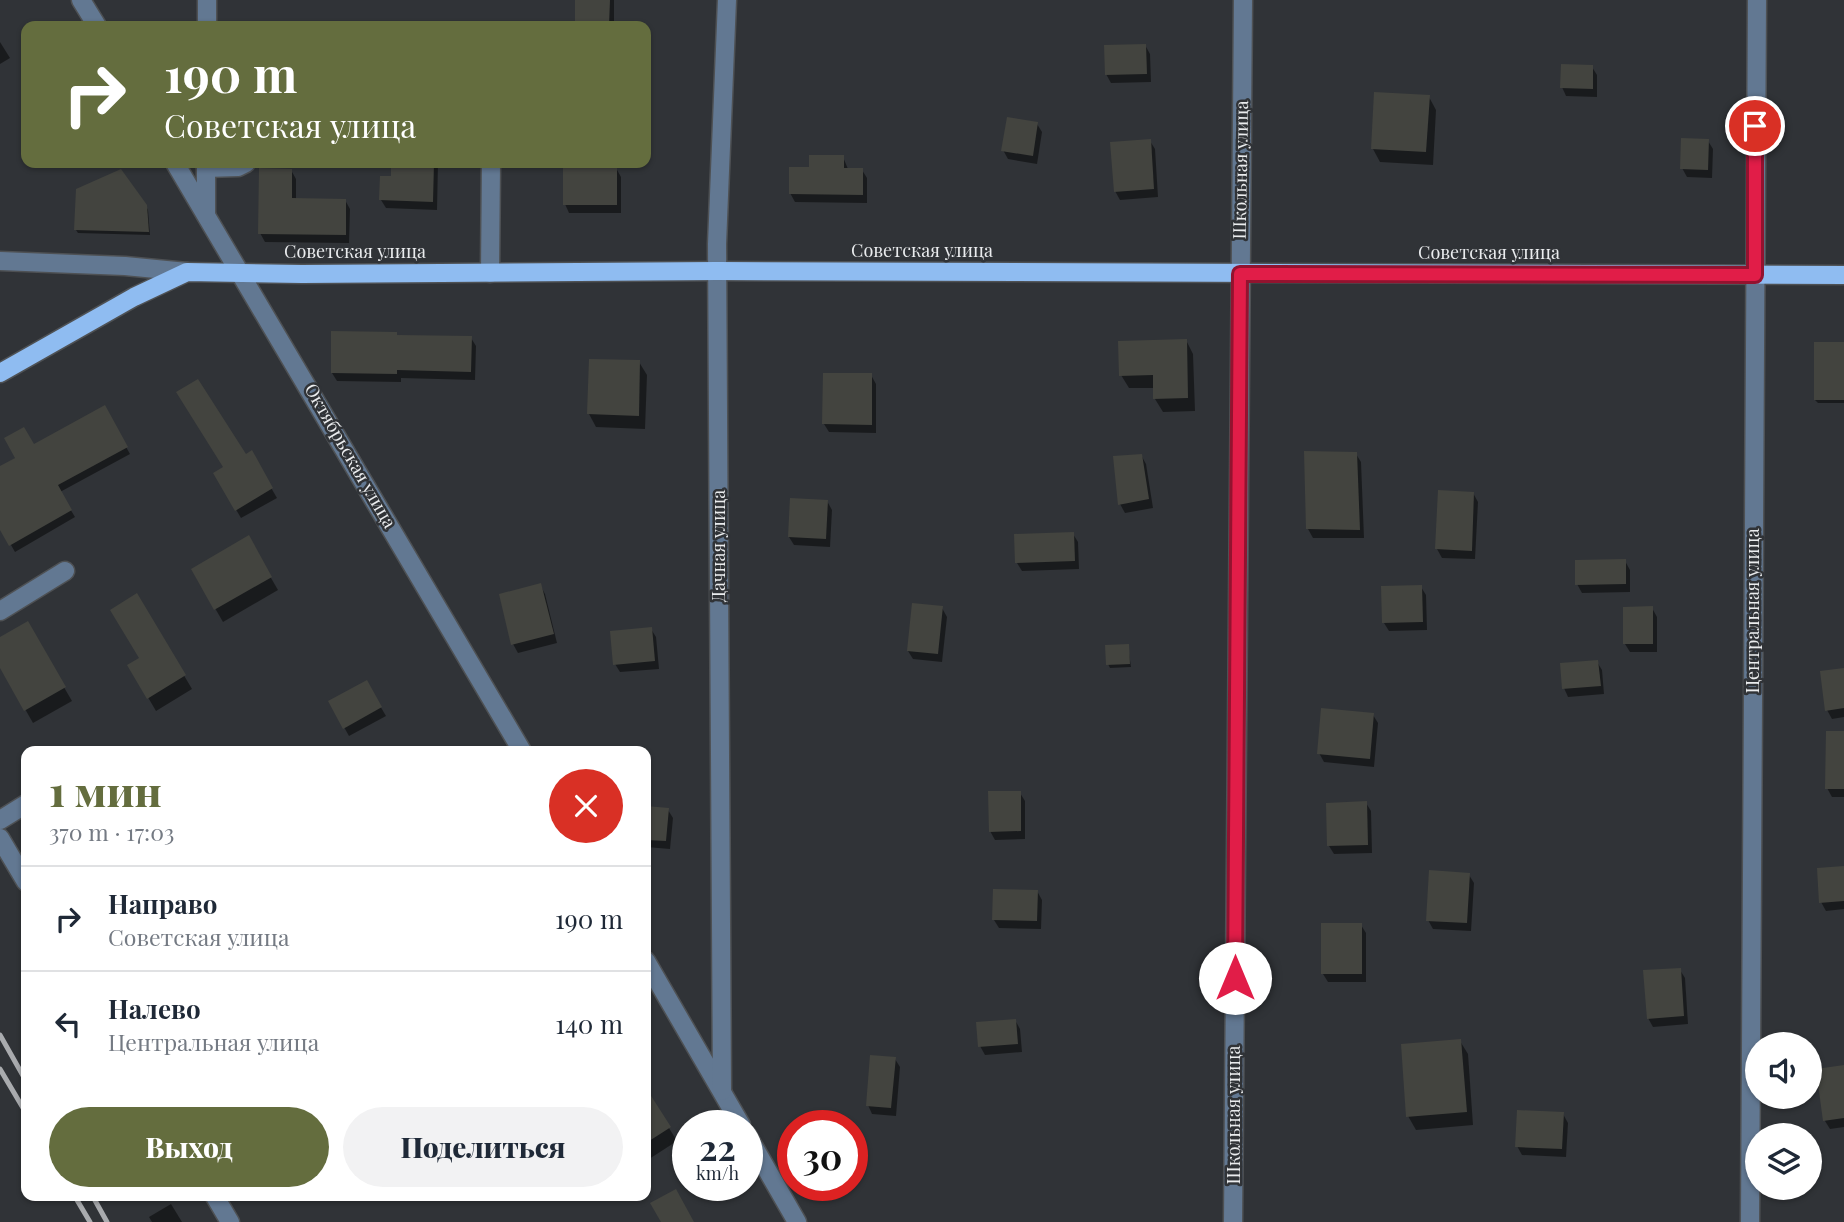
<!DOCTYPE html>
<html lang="ru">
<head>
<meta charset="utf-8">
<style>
	:root { --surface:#fff; --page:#f2f2f3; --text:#1f2937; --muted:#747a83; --line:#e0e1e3; --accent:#646d3e }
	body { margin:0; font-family:"Playfair Display",serif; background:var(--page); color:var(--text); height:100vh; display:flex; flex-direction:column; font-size:26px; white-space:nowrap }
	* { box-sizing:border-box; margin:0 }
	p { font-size:23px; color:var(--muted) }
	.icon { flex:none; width:38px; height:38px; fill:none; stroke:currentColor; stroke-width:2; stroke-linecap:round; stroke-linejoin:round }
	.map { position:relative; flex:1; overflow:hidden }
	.panel { position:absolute; left:21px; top:746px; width:630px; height:455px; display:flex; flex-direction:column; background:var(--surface); border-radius:14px; box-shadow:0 2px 5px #0004 }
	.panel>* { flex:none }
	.top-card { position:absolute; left:21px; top:21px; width:630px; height:147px; border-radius:14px; box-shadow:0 2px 5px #0004; background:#646d3e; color:#fff; overflow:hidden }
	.controls { position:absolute; left:1745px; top:1032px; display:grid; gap:14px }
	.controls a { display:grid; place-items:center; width:77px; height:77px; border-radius:50%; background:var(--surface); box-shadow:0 2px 5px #0004; font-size:35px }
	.speed { position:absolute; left:672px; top:1110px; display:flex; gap:14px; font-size:35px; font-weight:700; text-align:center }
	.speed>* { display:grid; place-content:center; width:91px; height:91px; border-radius:50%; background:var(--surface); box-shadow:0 2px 5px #0004; line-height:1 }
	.speed small { font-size:18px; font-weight:400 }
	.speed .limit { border:10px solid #d22; background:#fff; color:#111 }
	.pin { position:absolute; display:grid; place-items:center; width:60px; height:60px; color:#fff; margin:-30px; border:4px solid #fff; border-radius:50%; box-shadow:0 2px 7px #0007 }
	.me { position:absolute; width:77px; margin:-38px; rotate:0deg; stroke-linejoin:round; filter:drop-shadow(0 0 5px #0008) }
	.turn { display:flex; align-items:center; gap:24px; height:147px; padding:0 28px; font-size:32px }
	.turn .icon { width:91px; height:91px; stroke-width:2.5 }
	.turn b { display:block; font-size:49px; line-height:60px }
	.round { display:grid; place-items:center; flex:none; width:74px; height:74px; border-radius:37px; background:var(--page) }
	.overview { display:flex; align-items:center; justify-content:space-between; height:119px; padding:0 28px }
	h1 { font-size:42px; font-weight:800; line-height:52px; color:var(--accent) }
	.primary-button { display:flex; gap:14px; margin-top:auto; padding:14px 28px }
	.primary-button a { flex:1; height:80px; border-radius:42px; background:var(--accent); color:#fff; font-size:28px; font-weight:800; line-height:80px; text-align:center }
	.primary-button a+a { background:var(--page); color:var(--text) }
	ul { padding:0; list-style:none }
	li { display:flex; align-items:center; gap:21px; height:105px; padding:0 28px; border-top:2px solid var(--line) }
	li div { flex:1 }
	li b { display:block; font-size:26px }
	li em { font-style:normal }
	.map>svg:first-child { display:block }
</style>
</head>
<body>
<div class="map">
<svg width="1844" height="1222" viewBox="0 0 1844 1222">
	<rect width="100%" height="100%" fill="#303337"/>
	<g fill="#0007">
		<polygon points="577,0 614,0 614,26 576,26"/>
		<polygon points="0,42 10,58 0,64"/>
		<polygon points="1145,45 1150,54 1151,82 1111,83 1106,74"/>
		<polygon points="1592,67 1597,75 1597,97 1566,96 1562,87"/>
		<polygon points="1429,97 1436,110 1433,165 1380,162 1373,149"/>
		<polygon points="1037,124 1042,132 1037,164 1008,159 1003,150"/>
		<polygon points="1150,141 1155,149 1158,197 1120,200 1115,191"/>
		<polygon points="1708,141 1713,149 1712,178 1687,177 1682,168"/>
		<polygon points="843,157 848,169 862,170 867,178 867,203 795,202 790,193 811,169"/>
		<polygon points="393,163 438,163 437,210 386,208 381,200 393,178"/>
		<polygon points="616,168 621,177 621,213 569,213 565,204"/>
		<polygon points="291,170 296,179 296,200 345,200 350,209 349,243 265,242 260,233"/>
		<polygon points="146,206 148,210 150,235 78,233 76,230"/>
		<polygon points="398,337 471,338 476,346 475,380 401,378 401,382 337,381 332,373"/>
		<polygon points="1186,340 1193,354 1195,411 1163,412 1155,399 1155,388 1129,388 1121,375"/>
		<polygon points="1844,344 1844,403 1818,403 1815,400"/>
		<polygon points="639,362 647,375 645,429 596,427 589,414"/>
		<polygon points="871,375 876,384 876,433 829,432 824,424"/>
		<polygon points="104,408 130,454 60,492 75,517 15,552 0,526 0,468 34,446"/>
		<polygon points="251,453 277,498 241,518 215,474"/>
		<polygon points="1356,454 1361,462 1364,538 1313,538 1308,529"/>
		<polygon points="1141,455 1146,464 1153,508 1125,513 1120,504"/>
		<polygon points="1473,493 1478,502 1475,559 1442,558 1437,549"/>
		<polygon points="827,501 832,510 830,547 794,545 789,537"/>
		<polygon points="1073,534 1078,542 1079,569 1022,571 1017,563"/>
		<polygon points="248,538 278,590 223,622 193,570"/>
		<polygon points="1625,561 1630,570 1630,592 1582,593 1577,584"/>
		<polygon points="540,585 545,594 557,643 518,653 513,644"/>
		<polygon points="1421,587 1426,595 1427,630 1389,631 1384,623"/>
		<polygon points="137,596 192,689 156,711 129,665 141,659"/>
		<polygon points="942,608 947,617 942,662 913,659 908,651"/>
		<polygon points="1652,608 1657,617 1657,652 1630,652 1625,644"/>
		<polygon points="27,624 72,701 33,723 0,665 0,639"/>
		<polygon points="651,629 656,637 659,669 620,672 615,664"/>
		<polygon points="1128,646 1131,667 1110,668 1108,664"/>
		<polygon points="1597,662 1602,670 1604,694 1568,697 1564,688"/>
		<polygon points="1844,669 1844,717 1832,719 1827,710"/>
		<polygon points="366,682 386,716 349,736 330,702"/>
		<polygon points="1373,715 1378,723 1374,767 1324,762 1319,753"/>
		<polygon points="1844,747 1844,797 1832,797 1827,788"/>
		<polygon points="1020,793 1025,801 1025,839 995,840 990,831"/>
		<polygon points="1366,803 1371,811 1372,853 1334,854 1329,846"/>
		<polygon points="646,808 668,810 673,818 670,849 646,847"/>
		<polygon points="1844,868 1844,909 1826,911 1821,902"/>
		<polygon points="1469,875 1474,883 1471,931 1433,929 1428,920"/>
		<polygon points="1037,891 1042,900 1041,929 999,928 994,920"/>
		<polygon points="1361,925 1366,933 1366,982 1328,982 1323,974"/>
		<polygon points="1680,970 1685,978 1688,1024 1653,1027 1648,1018"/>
		<polygon points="1015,1020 1020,1029 1022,1052 985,1055 980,1046"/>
		<polygon points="1460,1041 1468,1054 1473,1125 1416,1130 1408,1116"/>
		<polygon points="895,1059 900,1067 896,1116 872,1114 868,1105"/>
		<polygon points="1844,1066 1844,1127 1830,1129 1825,1121"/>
		<polygon points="646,1091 677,1141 646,1161"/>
		<polygon points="1563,1114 1568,1123 1566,1157 1522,1155 1517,1146"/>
		<polygon points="171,1204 182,1222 152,1222 149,1217"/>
	</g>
	<g fill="#43443f">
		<polygon points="575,0 610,0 609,26 575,26"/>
		<polygon points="1146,44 1147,74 1105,75 1104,45"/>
		<polygon points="1561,64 1593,65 1593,89 1560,88"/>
		<polygon points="1374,92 1430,95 1426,152 1371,149"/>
		<polygon points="1007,117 1038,122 1033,156 1001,151"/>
		<polygon points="1681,138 1709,139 1708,170 1680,169"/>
		<polygon points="1151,139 1154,189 1114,192 1110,142"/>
		<polygon points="809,155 844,155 844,168 863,168 863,195 789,194 789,167 809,167"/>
		<polygon points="391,163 434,163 433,202 379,200 380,176 391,176"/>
		<rect x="563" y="166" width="54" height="39"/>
		<polygon points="259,168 292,169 292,198 346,199 346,235 258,234"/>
		<polygon points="121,169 147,205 149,232 74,230 76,189"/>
		<polygon points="331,331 397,332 397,335 472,336 471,372 397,370 397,374 331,373"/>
		<polygon points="1187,339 1188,398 1153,399 1153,375 1119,376 1118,341"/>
		<rect x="1814" y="342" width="30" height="58"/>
		<polygon points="589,359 640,360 639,416 587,414"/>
		<polygon points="823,373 872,373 872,425 822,424"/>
		<polygon points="198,379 246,454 252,450 273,488 235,511 213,473 223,467 176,392"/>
		<polygon points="105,405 128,447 58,485 72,510 9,546 0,530 0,466 15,458 4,438 24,427 34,444"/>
		<polygon points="1304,451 1357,452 1360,530 1306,529"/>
		<polygon points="1142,454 1149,499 1118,505 1113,456"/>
		<polygon points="1438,490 1474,492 1472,551 1435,549"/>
		<polygon points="790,498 828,500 826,539 788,537"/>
		<polygon points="1074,532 1075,561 1015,563 1014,534"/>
		<polygon points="249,535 272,577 214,610 191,569"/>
		<polygon points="1626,559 1626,584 1575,585 1575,560"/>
		<polygon points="541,583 554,634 511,645 499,594"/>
		<polygon points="1422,585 1423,622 1382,623 1381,586"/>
		<polygon points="137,593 186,675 147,699 127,665 139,658 110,610"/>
		<polygon points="912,603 943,606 938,654 907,651"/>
		<polygon points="1653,606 1653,644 1623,644 1623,607"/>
		<polygon points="28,621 66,687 24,711 0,668 0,637"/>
		<polygon points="652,627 655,661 613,665 610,631"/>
		<polygon points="1129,644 1130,664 1106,665 1105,645"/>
		<polygon points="1598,660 1601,686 1562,689 1560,663"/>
		<polygon points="1844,668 1844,708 1825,711 1820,671"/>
		<polygon points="367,680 382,707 343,729 328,701"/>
		<polygon points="1321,708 1374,713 1370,759 1317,754"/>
		<polygon points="1826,731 1844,731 1844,789 1825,789"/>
		<polygon points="988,791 1021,791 1021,831 989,832"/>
		<polygon points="1367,801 1368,845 1327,846 1326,803"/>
		<polygon points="646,806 669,808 666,841 646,840"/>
		<polygon points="1844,866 1844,901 1819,903 1817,868"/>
		<polygon points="1429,870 1470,873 1467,923 1426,921"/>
		<polygon points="993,889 1038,890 1037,921 992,920"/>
		<rect x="1321" y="923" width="41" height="51"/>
		<polygon points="1681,968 1684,1016 1647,1019 1643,970"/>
		<polygon points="1016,1019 1018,1044 978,1047 976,1022"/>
		<polygon points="1461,1039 1467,1112 1406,1117 1401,1044"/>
		<polygon points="870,1055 896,1057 891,1108 866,1106"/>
		<polygon points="1844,1065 1844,1118 1823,1121 1816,1069"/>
		<polygon points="646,1088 671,1127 646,1143"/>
		<polygon points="1517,1110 1564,1112 1562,1149 1515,1147"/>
		<polygon points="676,1189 694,1222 661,1222 650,1203"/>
	</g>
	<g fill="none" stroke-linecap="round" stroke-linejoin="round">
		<defs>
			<g id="minor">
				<polyline points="81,0 97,26"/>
				<polyline points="207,26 207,0"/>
				<polyline points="175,163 522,751"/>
				<polyline points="206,168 238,167 246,163"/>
				<polyline points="206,215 206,163"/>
				<polyline points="0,261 125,266 187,272"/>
				<polyline points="490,273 491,163"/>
				<polyline points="0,611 65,571"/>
				<polyline points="0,820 26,804"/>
				<polyline points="0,838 26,882"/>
				<polyline points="646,961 741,1125"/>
				<polyline points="722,1091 717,244 727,0"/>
				<polyline points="747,1135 797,1222"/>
				<polyline points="214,1195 230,1222"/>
				<polyline points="1233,1222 1243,0"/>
				<polyline points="1750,1222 1757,0"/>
			</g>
			<polyline id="major" points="0,373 134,297 187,272 302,274 717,271 1844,275"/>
		</defs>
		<use href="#minor" stroke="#4e5154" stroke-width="21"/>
		<use href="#major" stroke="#4e5154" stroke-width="21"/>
		<use href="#minor" stroke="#627892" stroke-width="18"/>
		<use href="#major" stroke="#8fbcf1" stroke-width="18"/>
		<g stroke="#a9abae" stroke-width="5">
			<polyline points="0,1035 26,1081"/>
			<polyline points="0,1069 26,1113"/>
			<polyline points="74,1195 90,1222"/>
			<polyline points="92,1195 107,1222"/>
		</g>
	</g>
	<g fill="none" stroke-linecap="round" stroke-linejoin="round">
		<defs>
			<polyline id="route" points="1235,978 1240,274 1755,275 1755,126"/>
		</defs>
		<use href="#route" stroke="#92132f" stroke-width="18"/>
		<use href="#route" stroke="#e11d48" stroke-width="12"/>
	</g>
	<g text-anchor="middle" stroke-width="5" stroke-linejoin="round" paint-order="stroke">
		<g font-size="18" fill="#eaecee" stroke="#303337">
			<text transform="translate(1241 170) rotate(-89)" y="6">Школьная улица</text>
			<text x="922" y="257">Советская улица</text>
			<text x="355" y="258">Советская улица</text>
			<text x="1489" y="259">Советская улица</text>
			<text transform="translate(350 456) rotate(60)" y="6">Октябрьская улица</text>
			<text transform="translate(719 546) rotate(-90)" y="6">Дачная улица</text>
			<text transform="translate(1753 611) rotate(-90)" y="6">Центральная улица</text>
			<text transform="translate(1234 1115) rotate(-90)" y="6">Школьная улица</text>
		</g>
	</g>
</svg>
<div class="controls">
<a><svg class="icon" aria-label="sound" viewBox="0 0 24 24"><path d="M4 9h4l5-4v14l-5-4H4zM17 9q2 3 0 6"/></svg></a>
<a><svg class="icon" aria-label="layers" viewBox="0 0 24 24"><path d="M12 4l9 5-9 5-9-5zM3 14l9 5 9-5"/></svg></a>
</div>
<div class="speed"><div>22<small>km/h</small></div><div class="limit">30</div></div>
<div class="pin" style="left:1755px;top:126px;background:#d93025"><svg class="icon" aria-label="arrive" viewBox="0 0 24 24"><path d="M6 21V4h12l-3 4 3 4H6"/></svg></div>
<svg class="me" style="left:1235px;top:978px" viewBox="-20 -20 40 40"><circle r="19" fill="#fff"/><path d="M0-13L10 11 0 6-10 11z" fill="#e11d48"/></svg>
<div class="top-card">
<div class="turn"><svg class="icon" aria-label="right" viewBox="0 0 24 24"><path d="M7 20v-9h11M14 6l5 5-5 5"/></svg><div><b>190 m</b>Советская улица</div></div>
</div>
<section class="panel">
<div class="overview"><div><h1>1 мин</h1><p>370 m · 17:03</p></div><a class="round" style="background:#d93025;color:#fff"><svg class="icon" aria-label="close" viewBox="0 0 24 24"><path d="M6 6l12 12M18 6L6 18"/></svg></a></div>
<ul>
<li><svg class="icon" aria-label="right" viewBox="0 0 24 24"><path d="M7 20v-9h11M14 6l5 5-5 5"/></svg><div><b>Направо</b><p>Советская улица</p></div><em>190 m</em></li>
<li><svg class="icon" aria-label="left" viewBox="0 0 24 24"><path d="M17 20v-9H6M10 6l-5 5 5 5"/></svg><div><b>Налево</b><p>Центральная улица</p></div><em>140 m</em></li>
</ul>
<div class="primary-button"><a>Выход</a><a>Поделиться</a></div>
</section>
</div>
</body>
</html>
